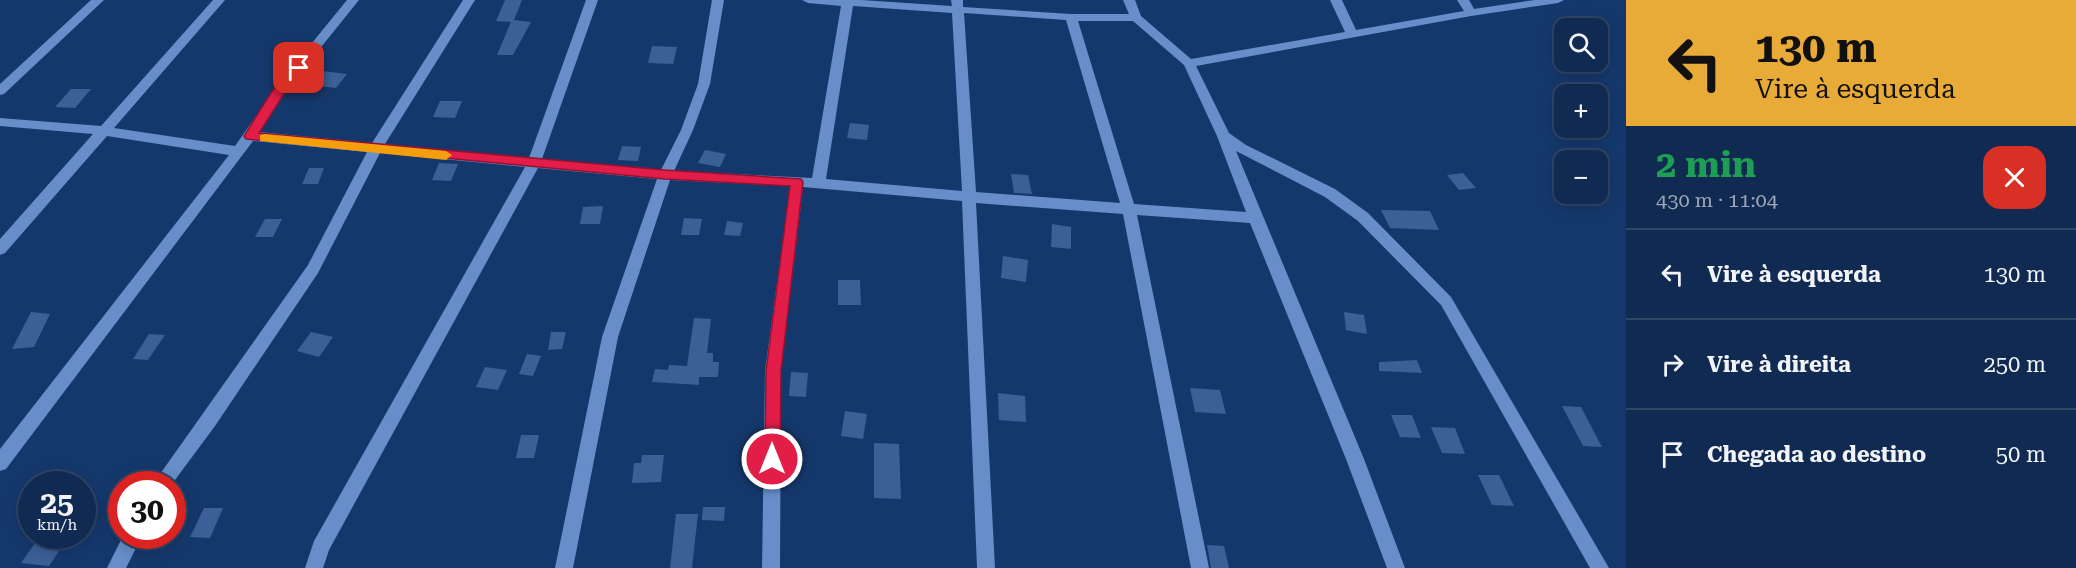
<!DOCTYPE html>
<html lang="pt">
<head>
<meta charset="utf-8">
<style>
	:root { --surface:#102a51; --page:#193258; --text:#f1f3f6; --muted:#9ca7b7; --line:#304668 }
	body { margin:0; font-family:"Roboto Serif",serif; background:var(--page); color:var(--text); height:100vh; display:flex; flex-direction:column; font-size:22px; white-space:nowrap }
	* { box-sizing:border-box; margin:0 }
	p { font-size:20px; color:var(--muted) }
	.icon { flex:none; width:33px; height:33px; fill:none; stroke:currentColor; stroke-width:2; stroke-linecap:round; stroke-linejoin:round }
	.map { position:relative; flex:1; overflow:hidden }
	.panel { display:flex; flex-direction:column; background:var(--surface); width:450px }
	.panel>* { flex:none }
	.top-card { background:#e9ab38; color:#111; overflow:hidden }
	.buttons { position:absolute; left:1554px; top:18px; display:grid; gap:12px }
	.buttons a { display:grid; place-items:center; width:54px; height:54px; border-radius:12px; background:var(--surface); box-shadow:0 3px 15px #0003,0 0 0 2px var(--line); font-size:30px }
	.speed { position:absolute; left:18px; top:471px; display:flex; gap:12px; font-size:30px; font-weight:700; text-align:center }
	.speed>* { display:grid; place-content:center; width:78px; height:78px; border-radius:50%; background:var(--surface); box-shadow:0 3px 15px #0003,0 0 0 2px var(--line); line-height:1 }
	.speed small { font-size:15px; font-weight:400 }
	.speed .limit { border:9px solid #d22; background:#fff; color:#111 }
	.pin { position:absolute; display:grid; place-items:center; width:51px; height:51px; color:#fff; margin:-26px; border-radius:12px; box-shadow:0 3px 9px #0006 }
	.me { position:absolute; width:66px; margin:-33px; rotate:0deg; stroke-linejoin:round; filter:drop-shadow(0 0 4px #0008) }
	.turn { display:flex; align-items:center; gap:21px; height:126px; padding:0 30px; font-size:27px }
	.turn .icon { width:78px; height:78px; stroke-width:2.5 }
	.turn b { display:block; font-size:42px; line-height:51px }
	.round { display:grid; place-items:center; flex:none; width:63px; height:63px; border-radius:18px; background:var(--page) }
	.overview { display:flex; align-items:center; justify-content:space-between; height:102px; padding:0 30px }
	h1 { font-size:36px; font-weight:700; line-height:45px; color:#1e9e55 }
	ul { padding:0; list-style:none }
	li { display:flex; align-items:center; gap:18px; height:90px; padding:0 30px; border-top:2px solid var(--line) }
	li div { flex:1 }
	li b { display:block; font-size:22px }
	li em { font-style:normal }
	main { display:flex; flex:1; min-height:0 }
	.map>svg:first-child { display:block }
</style>
</head>
<body>
<main>
<div class="map">
<svg width="1626" height="568" viewBox="0 0 1626 568">
	<rect width="100%" height="100%" fill="#15386c"/>
	<g fill="#3b5f96">
		<polygon points="505,0 522,0 514,20 531,22 513,55 497,55 511,22 496,21"/>
		<polygon points="652,46 677,47 673,64 648,63"/>
		<polygon points="322,71 347,74 336,88 311,85"/>
		<polygon points="71,89 91,89 75,108 55,107"/>
		<polygon points="440,101 462,101 455,118 433,117"/>
		<polygon points="850,123 869,125 867,140 847,138"/>
		<polygon points="622,146 641,147 638,161 618,160"/>
		<polygon points="705,150 726,154 720,167 698,163"/>
		<polygon points="439,163 458,164 451,181 432,180"/>
		<polygon points="309,168 324,168 318,184 302,184"/>
		<polygon points="1463,173 1476,188 1459,190 1447,175"/>
		<polygon points="1011,174 1028,175 1032,194 1014,193"/>
		<polygon points="603,206 600,224 580,224 583,207"/>
		<polygon points="1381,210 1430,211 1439,230 1390,228"/>
		<polygon points="684,218 702,219 699,235 681,235"/>
		<polygon points="265,219 282,219 273,237 255,237"/>
		<polygon points="727,221 743,223 740,236 724,235"/>
		<polygon points="1052,224 1071,227 1071,249 1051,247"/>
		<polygon points="1003,256 1028,260 1026,282 1001,278"/>
		<polygon points="838,280 860,280 861,305 838,305"/>
		<polygon points="31,312 50,314 34,347 12,349"/>
		<polygon points="1344,312 1364,315 1367,334 1346,330"/>
		<polygon points="694,318 711,319 707,353 713,353 713,362 719,362 718,377 699,377 699,385 652,382 655,369 668,370 669,365 687,366"/>
		<polygon points="311,332 333,337 319,357 297,351"/>
		<polygon points="551,332 566,332 562,349 548,350"/>
		<polygon points="149,334 165,335 148,360 133,359"/>
		<polygon points="527,354 541,356 533,376 519,374"/>
		<polygon points="1417,360 1422,373 1379,371 1379,362"/>
		<polygon points="485,367 507,370 498,390 476,387"/>
		<polygon points="791,372 808,373 806,397 789,396"/>
		<polygon points="1190,388 1220,390 1226,414 1195,412"/>
		<polygon points="998,393 1025,396 1026,422 999,420"/>
		<polygon points="1562,406 1581,407 1602,447 1583,446"/>
		<polygon points="845,411 867,414 863,439 841,436"/>
		<polygon points="1391,415 1412,415 1421,438 1400,437"/>
		<polygon points="1431,427 1455,428 1465,454 1442,453"/>
		<polygon points="521,435 539,435 534,458 516,458"/>
		<polygon points="874,443 899,444 901,499 874,498"/>
		<polygon points="642,455 664,455 661,482 632,483 634,463 641,463"/>
		<polygon points="1478,475 1499,475 1514,506 1492,505"/>
		<polygon points="703,507 725,507 724,521 702,520"/>
		<polygon points="204,508 223,508 210,538 190,537"/>
		<polygon points="676,514 698,514 692,568 670,568"/>
		<polygon points="40,536 69,536 49,566 21,563"/>
		<polygon points="1207,545 1224,546 1229,568 1211,568"/>
	</g>
	<g fill="none" stroke-linecap="round" stroke-linejoin="round">
		<g fill="#678ec8" fill-rule="evenodd">
			<polygon points="91,0 104,0 4,94 0,95 0,84"/>
			<path d="M 213,0 L 225,0 L 114,128 L 235,146 L 281,81 L 347,0 L 359,0 L 289,87 L 259,132 L 372,143 L 463,0 L 475,0 L 385,144 L 529,158 L 586,0 L 598,0 L 542,159 L 661,170 L 681,130 L 698,84 L 712,0 L 724,0 L 710,84 L 693,130 L 674,171 L 812,178 L 841,6 L 808,3 L 802,0 L 861,0 L 952,6 L 951,0 L 963,0 L 963,7 L 1071,14 L 1129,14 L 1123,0 L 1135,0 L 1141,16 L 1191,59 L 1345,32 L 1330,0 L 1342,0 L 1356,30 L 1464,11 L 1457,0 L 1469,0 L 1474,9 L 1535,0 L 1564,0 L 1558,3 L 1471,16 L 1196,66 L 1229,133 L 1246,145 L 1335,189 L 1368,213 L 1451,297 L 1609,568 L 1590,568 L 1441,305 L 1358,221 L 1325,197 L 1236,151 L 1364,459 L 1405,568 L 1387,568 L 1346,459 L 1250,223 L 1137,215 L 1209,568 L 1191,568 L 1123,214 L 976,203 L 995,568 L 977,568 L 962,201 L 803,187 L 781,371 L 780,568 L 762,568 L 765,371 L 790,186 L 670,180 L 618,337 L 573,568 L 555,568 L 602,337 L 657,179 L 538,168 L 329,550 L 323,568 L 305,568 L 314,541 L 525,167 L 380,153 L 318,273 L 215,426 L 172,484 L 153,484 L 308,265 L 367,152 L 253,141 L 6,469 L 0,471 L 0,449 L 229,155 L 107,136 L 5,253 L 0,255 L 0,239 L 93,134 L 0,126 L 0,118 L 101,126 ZM 853,6 L 952,13 L 962,191 L 826,179 ZM 964,13 L 1066,20 L 1120,203 L 976,192 ZM 1078,21 L 1133,21 L 1184,65 L 1217,136 L 1246,212 L 1134,204 Z"/>
			<polygon points="123,536 142,536 126,568 107,568"/>
		</g>
	</g>
	<path fill="#e11d48" stroke="#92132f" stroke-width="1.5" d="M 299,64 L 304,68 L 289,86 L 259,133 L 665,170 L 801,179 L 803,182 L 781,371 L 780,459 L 778,464 L 772,466 L 767,464 L 765,459 L 766,371 L 790,186 L 665,179 L 246,139 L 244,136 C 255,120 281,70 299,64 Z"/>
	<polygon fill="#f59e0b" points="265,134 446,151 452,155 446,160 260,141 260,135"/>
</svg>
<div class="buttons">
<a><svg class="icon" aria-label="search" viewBox="0 0 24 24"><circle cx="10" cy="10" r="6"/><path d="M15 15l6 6"/></svg></a>
<a>+</a>
<a>−</a>
</div>
<div class="speed"><div>25<small>km/h</small></div><div class="limit">30</div></div>
<div class="pin" style="left:299px;top:68px;background:#d93025"><svg class="icon" aria-label="arrive" viewBox="0 0 24 24"><path d="M6 21V4h12l-3 4 3 4H6"/></svg></div>
<svg class="me" style="left:772px;top:459px" viewBox="-20 -20 40 40"><circle r="17" fill="#e11d48" stroke="#fff" stroke-width="3"/><path d="M0-11L8 9 0 5-8 9z" fill="#fff"/></svg>
</div>
<section class="panel">
<div class="top-card">
<div class="turn"><svg class="icon" aria-label="left" viewBox="0 0 24 24"><path d="M17 20v-9H6M10 6l-5 5 5 5"/></svg><div><b>130 m</b>Vire à esquerda</div></div>
</div>
<div class="overview"><div><h1>2 min</h1><p>430 m · 11:04</p></div><a class="round" style="background:#d93025;color:#fff"><svg class="icon" aria-label="close" viewBox="0 0 24 24"><path d="M6 6l12 12M18 6L6 18"/></svg></a></div>
<ul>
<li><svg class="icon" aria-label="left" viewBox="0 0 24 24"><path d="M17 20v-9H6M10 6l-5 5 5 5"/></svg><div><b>Vire à esquerda</b></div><em>130 m</em></li>
<li><svg class="icon" aria-label="right" viewBox="0 0 24 24"><path d="M7 20v-9h11M14 6l5 5-5 5"/></svg><div><b>Vire à direita</b></div><em>250 m</em></li>
<li><svg class="icon" aria-label="arrive" viewBox="0 0 24 24"><path d="M6 21V4h12l-3 4 3 4H6"/></svg><div><b>Chegada ao destino</b></div><em>50 m</em></li>
</ul>
</section>
</main>
</body>
</html>
